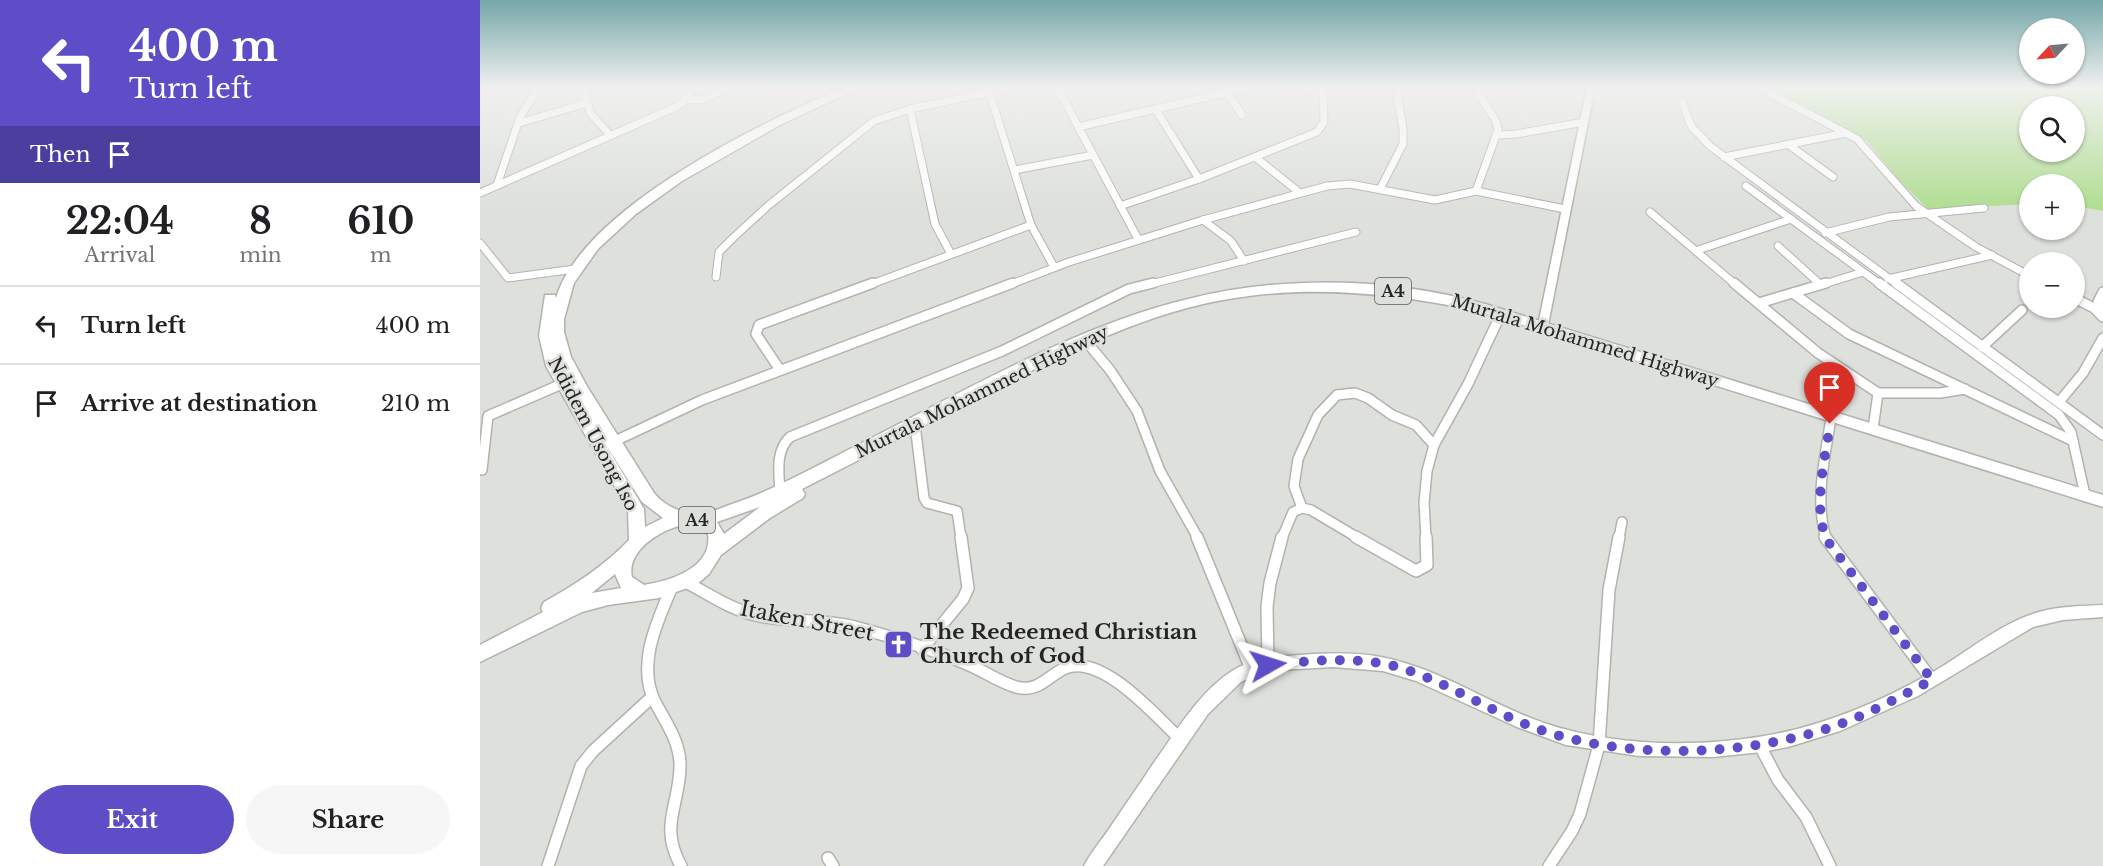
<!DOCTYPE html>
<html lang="en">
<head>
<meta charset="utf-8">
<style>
	:root { --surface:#fff; --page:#f6f6f6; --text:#202124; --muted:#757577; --line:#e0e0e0; --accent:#5d4ec7 }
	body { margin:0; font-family:"Libre Baskerville",serif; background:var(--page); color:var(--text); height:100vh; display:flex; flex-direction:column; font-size:22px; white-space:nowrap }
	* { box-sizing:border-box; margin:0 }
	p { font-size:20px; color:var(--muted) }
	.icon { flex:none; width:33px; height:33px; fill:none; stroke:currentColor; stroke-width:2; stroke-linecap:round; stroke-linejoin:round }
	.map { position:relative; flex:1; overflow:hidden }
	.drawer { display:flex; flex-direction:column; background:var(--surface); width:480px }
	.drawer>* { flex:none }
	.top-card { background:#5d4ec7; color:#fff; overflow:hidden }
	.needle { width:39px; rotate:244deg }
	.tools { position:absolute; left:1539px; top:18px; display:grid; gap:12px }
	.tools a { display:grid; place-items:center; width:66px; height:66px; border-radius:50%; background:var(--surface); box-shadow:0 2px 4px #0004; font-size:30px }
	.pin { position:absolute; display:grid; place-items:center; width:51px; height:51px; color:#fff; margin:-62px -26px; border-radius:50% 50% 50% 0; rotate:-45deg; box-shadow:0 0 6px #0007 }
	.pin .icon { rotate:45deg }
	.me { position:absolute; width:66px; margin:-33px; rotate:84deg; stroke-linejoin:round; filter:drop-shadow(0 0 4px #0008) }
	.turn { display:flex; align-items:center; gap:21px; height:126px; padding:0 30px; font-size:27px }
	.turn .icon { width:78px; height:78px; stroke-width:2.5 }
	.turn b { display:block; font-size:42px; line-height:51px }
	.then { display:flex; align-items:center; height:57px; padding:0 30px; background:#0003; gap:12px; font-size:22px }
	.eta { display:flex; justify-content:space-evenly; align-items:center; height:102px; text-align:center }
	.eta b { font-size:36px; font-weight:800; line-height:42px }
	.primary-button { display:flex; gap:12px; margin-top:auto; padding:12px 30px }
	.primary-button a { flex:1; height:69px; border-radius:36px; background:var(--accent); color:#fff; font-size:24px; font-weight:800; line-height:69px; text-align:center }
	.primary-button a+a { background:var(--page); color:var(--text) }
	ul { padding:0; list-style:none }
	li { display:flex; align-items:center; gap:18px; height:78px; padding:0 30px; border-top:2px solid var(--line) }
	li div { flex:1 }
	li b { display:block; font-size:22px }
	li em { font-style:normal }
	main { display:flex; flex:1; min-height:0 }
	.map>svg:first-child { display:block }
</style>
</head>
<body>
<main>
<section class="drawer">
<div class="top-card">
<div class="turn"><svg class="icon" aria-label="left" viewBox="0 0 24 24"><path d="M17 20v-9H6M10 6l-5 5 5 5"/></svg><div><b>400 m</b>Turn left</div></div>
<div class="then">Then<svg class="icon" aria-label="arrive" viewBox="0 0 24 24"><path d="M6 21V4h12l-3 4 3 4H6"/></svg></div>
</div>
<div class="eta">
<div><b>22:04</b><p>Arrival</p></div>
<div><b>8</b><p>min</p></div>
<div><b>610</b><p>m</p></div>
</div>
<ul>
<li><svg class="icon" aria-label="left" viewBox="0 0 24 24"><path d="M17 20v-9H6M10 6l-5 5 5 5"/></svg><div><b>Turn left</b></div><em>400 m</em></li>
<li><svg class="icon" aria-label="arrive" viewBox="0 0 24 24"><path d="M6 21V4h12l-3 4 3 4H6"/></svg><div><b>Arrive at destination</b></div><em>210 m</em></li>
</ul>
<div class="primary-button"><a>Exit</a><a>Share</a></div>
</section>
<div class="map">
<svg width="1623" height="866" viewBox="0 0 1623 866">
	<rect width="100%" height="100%" fill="#dde0db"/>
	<path fill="#b1de93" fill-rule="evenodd" d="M 1285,87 L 1623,87 L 1623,211 L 1595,206 L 1594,184 L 1550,184 L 1549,204 L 1495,207 L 1451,212 L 1418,179 L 1387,141 ZM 1550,106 L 1594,106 L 1594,152 L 1550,152 Z"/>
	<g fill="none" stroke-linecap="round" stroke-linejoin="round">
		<defs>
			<g id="minor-far2">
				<polyline points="104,87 110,113 130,135"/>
				<polyline points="577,87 658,239"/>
				<polyline points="820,87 830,88"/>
				<polyline points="994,87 1016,121 1018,130 996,191"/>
				<polyline points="1278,87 1377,139 1436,206 1496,247 1550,276"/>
				<polyline points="509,91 551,225 574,267"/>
				<polyline points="748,93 762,115"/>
				<polyline points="206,99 221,100 253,87"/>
				<polyline points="1202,101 1211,126 1230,146 1418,285"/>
				<polyline points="430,109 455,224 471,254"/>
				<polyline points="676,110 719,179"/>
				<polyline points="39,123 107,103"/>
				<polyline points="598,127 770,87"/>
				<polyline points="1017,135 1036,134 1104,122"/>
				<polyline points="1309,145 1353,177"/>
				<polyline points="775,157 820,193"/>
				<polyline points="1244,157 1366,133"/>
				<polyline points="535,170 613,155"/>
				<polyline points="17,185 40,117 59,87"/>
				<polyline points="1266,186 1401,285"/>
				<polyline points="900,189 923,144 923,129 916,87"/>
				<polyline points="0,193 198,106 206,99 212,87"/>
				<polyline points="640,206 719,179 837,132 844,122 843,87"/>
				<polyline points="1170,212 1256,285"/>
				<polyline points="723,220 751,241 764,261"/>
				<polyline points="1345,233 1409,217 1504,208"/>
				<polyline points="0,243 28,278 95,269"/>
				<polyline points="1298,246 1340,284"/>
				<polyline points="1218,250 1311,219"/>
				<polyline points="236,277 239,252 254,237 289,205 394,121 430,109 534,87"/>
				<polyline points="1408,279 1512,255"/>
				<polyline points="389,285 551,225"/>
				<polyline points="529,285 589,262 723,220 847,186 870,184 955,200 996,191 1085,209"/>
				<polyline points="667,285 876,232"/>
				<polyline points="1341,285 1383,272"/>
			</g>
			<g id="minor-far1">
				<polyline points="1254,283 1338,353 1398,393 1393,429"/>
				<polyline points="1399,283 1579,415 1591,432 1605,495"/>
				<polyline points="1416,283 1623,435"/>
				<polyline points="1313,293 1369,334 1593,441"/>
				<polyline points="1594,298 1614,308 1623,317"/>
				<polyline points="1279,303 1346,283"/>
				<polyline points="1620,313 1618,302 1623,292"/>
				<polyline points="610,346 630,370 657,411 680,471 718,538"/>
				<polyline points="1502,347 1542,310"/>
				<polyline points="300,370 276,334 279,325 393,283"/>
				<polyline points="1398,393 1460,393 1485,389"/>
				<polyline points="1579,402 1603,373 1623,338"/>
				<polyline points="436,433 444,498 447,503 477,511 481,538"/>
				<polyline points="133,442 222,400 533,283"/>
				<polyline points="2,470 8,416 84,383"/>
				<path d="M 300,492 C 299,473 295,451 310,437 L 522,351 L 649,289 L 673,283"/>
				<polyline points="822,508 814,486 818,459 838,415 857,395 875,393 888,398 912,415 936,425 954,445"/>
				<polyline points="802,538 813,512 822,508 831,510 878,538"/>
				<polyline points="946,538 944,503 947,471 954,445 988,384 1018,320"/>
				<polyline points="1139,538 1142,522"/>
				<path d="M 1346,538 C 1335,500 1344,463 1350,424"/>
			</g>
			<g id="minor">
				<polyline points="717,537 771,669"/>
				<polyline points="876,537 936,571 947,565 946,537"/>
				<polyline points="1345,537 1452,680"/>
				<path d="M 206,582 C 230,595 253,611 280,616 C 311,622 344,619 375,627 C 413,637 451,649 487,664 C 504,671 519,682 536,687 C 558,693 568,676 585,668 C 622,653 676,716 700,739"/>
				<path d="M 191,589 C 176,624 156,667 176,704 C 186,722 199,741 200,763 C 201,804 178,824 201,866"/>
				<polyline points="442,649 483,599 488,588 481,537"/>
				<polyline points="788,665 787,607 790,583 802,537"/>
				<polyline points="1279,744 1298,780 1326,817 1350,866"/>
				<polyline points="348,858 353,866"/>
				<polyline points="68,866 101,766 113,751 172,697"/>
				<polyline points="1069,866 1092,831 1100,814 1119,745 1129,590 1139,537"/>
			</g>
			<g id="tertiary">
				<polygon points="1107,87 1115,87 1068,325 1063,329 1058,325"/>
				<path d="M 1623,605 L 1623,617 L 1583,620 L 1553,627 L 1438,696 L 1360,731 L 1308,747 L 1282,752 L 1233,757 L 1159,756 L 1086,745 L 1037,727 L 936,681 L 903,671 L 853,667 L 801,670 L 778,674 L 761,682 L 728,714 L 623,866 L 604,866 C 610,854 619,843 627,832 C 642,809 658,787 673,764 C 696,732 718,693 752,671 C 772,658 797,657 820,655 C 847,653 875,652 901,657 C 959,668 1009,704 1064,723 C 1132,746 1213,748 1284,736 C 1344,726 1400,702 1453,672 C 1488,652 1520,623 1559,612 C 1580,606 1602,606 1623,605 Z"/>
			</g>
			<path id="trunk" d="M 366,87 L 381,87 L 300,125 L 202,181 L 156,214 L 118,249 L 94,283 L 84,319 L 84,332 L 91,357 L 108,388 L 174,493 C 186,508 207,516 226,513 C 235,511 246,506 255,503 C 295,489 329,470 366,451 C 472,398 590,328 704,300 C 801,275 908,277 1005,304 L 1623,495 L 1623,507 L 998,311 C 923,295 846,286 769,296 C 684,306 607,343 531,381 C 461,416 392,454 322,489 L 325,494 L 323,498 L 290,518 L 241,555 L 229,574 L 216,585 L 179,598 L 128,605 L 102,612 L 0,662 L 0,645 L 63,612 L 61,608 L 64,602 C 95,585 124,566 149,540 L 148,510 L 66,366 L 59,336 L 65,295 L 75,295 L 76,298 C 103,208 283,121 366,87 ZM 123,440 L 162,502 L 183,518 L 165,527 L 164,509 ZM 280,507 L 244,534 L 237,522 ZM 203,525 L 216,526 L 228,534 C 233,568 190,581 164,585 L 152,577 C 146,551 180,530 203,525 ZM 135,574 L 141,588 L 112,593 L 113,592 Z"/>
		</defs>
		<use href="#minor-far2" stroke="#b0b3ae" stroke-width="9"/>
		<use href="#minor-far1" stroke="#b0b3ae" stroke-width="12"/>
		<use href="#minor" stroke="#b0b3ae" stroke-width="14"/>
		<use href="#tertiary" stroke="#b0b3ae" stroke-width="3"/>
		<use href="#trunk" stroke="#b0b3ae" stroke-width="3"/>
		<use href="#minor-far2" stroke="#fff" stroke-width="7"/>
		<use href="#minor-far1" stroke="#fff" stroke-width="9"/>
		<use href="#minor" stroke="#fff" stroke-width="11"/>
		<use href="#tertiary" fill="#fff" fill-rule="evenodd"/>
		<use href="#trunk" fill="#fff" fill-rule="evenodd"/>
	</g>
	<linearGradient id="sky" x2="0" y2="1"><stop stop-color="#75a7a9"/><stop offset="0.42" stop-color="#f0f1ef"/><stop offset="1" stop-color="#f0f1ef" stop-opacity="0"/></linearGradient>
	<rect width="1623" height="209" fill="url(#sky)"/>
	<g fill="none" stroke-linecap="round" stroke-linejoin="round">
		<path stroke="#5d4ec7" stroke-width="10" stroke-dasharray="0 18" d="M 788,665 C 829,661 873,656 914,666 C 964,680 1007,710 1055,728 C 1146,761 1267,757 1358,725 C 1391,713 1421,696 1452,680 L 1346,539 C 1333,503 1345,461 1350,424"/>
	</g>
	<defs>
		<symbol id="church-square" viewBox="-11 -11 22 22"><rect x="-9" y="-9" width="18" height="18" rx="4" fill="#5d4ec7" stroke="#dde0db"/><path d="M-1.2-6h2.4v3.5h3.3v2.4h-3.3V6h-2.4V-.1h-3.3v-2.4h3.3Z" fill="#fff"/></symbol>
	</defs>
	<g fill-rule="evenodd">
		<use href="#church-square" x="402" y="628" width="33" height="33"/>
	</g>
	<g text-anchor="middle" stroke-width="5" stroke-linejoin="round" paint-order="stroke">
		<g fill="#dde0db" stroke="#5c5d5b" stroke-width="1.5">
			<rect x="895" y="278" width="36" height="26" rx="4.5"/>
			<rect x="199" y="507" width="36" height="26" rx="4.5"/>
		</g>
		<g font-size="16" font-weight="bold" fill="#242524">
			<text x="913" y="297">A4</text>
			<text x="217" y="526">A4</text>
		</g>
		<g font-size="18" fill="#242524" stroke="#dde0db">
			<text transform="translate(1105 341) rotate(17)" y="6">Murtala Mohammed Highway</text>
			<text transform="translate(502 392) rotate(-26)" y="6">Murtala Mohammed Highway</text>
			<text transform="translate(113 434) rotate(62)" y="6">Ndidem Usong Iso</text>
		</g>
		<g font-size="21" fill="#242524" stroke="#dde0db">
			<text transform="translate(327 621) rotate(11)" y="7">Itaken Street</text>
		</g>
		<g font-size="21" font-weight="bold" fill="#242524" stroke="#dde0db" text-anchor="start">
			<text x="440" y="639">The Redeemed Christian<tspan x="440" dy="24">Church of God</tspan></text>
		</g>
	</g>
</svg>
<div class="tools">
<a><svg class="needle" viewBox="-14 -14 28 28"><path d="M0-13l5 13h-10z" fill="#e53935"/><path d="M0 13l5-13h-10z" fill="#757577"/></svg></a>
<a><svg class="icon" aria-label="search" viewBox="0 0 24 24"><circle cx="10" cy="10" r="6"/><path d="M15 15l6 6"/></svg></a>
<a>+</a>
<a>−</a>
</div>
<div class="pin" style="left:1350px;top:424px;background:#d93025"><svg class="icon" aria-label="arrive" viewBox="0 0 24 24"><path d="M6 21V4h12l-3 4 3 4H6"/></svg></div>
<svg class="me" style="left:788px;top:665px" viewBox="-20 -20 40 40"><path d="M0-17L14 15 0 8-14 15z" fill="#5d4ec7" stroke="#fff" stroke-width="4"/></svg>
</div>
</main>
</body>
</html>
